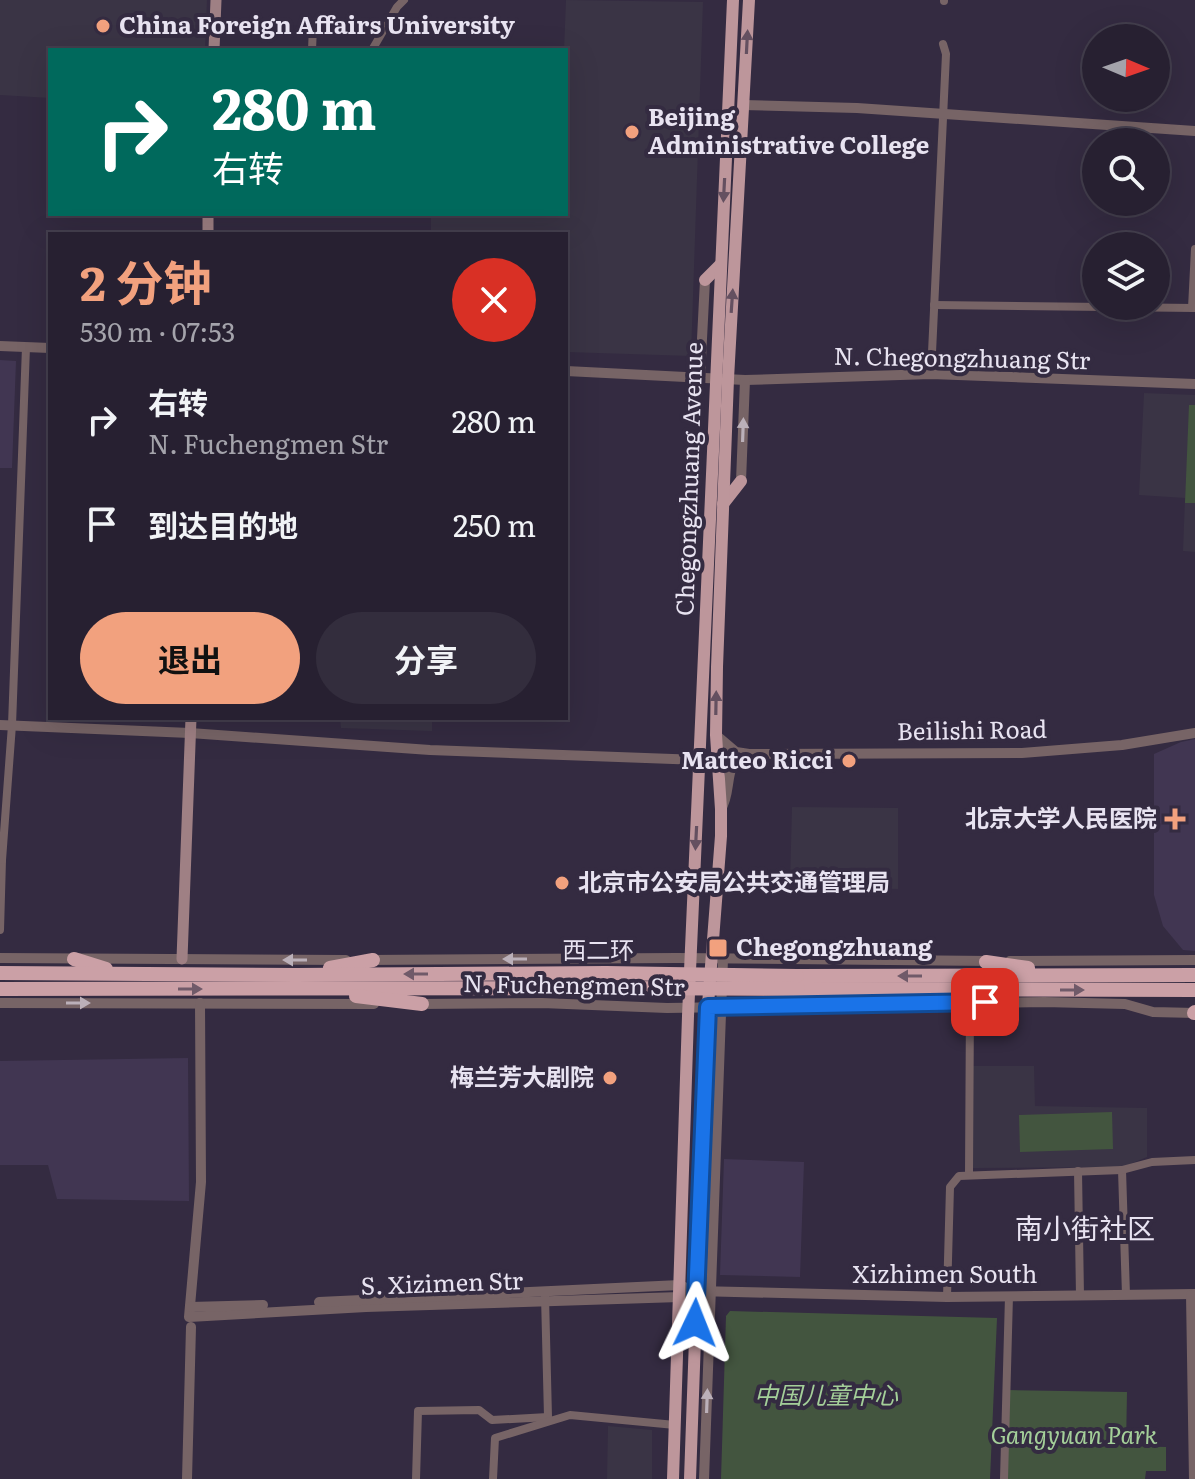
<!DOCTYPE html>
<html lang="zh">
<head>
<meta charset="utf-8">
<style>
	:root { --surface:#272031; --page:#332d3d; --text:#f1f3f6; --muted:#a4a3ab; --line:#433e4d; --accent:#f2a17e }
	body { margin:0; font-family:Literata,"Noto Sans SC",serif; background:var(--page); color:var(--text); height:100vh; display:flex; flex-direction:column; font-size:30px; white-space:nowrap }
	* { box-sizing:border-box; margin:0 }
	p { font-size:26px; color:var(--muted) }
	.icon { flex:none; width:44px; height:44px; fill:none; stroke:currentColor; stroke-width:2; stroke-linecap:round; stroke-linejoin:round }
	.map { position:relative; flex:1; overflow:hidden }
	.panel { position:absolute; left:48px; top:232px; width:520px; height:488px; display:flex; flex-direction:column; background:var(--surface); border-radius:0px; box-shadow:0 8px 32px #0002,0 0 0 2px var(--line) }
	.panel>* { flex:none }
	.guide { position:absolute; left:48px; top:48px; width:520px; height:168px; border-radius:0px; box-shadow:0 8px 32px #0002,0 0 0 2px var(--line); background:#00695c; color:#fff; overflow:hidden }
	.needle { width:52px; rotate:92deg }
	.tools { position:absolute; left:1082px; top:24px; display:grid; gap:16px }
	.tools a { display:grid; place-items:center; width:88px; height:88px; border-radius:50%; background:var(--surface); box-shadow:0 8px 32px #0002,0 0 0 2px var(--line); font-size:40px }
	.pin { position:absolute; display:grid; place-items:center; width:68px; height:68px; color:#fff; margin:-34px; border-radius:16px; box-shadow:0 4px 12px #0006 }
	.me { position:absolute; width:88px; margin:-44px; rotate:2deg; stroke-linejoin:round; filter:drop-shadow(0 0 6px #0008) }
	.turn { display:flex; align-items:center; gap:28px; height:168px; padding:0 32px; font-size:36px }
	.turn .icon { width:104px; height:104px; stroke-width:2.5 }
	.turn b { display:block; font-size:56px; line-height:68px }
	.round { display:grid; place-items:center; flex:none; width:84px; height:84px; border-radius:42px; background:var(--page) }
	.summary { display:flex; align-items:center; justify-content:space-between; height:136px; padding:0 32px }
	h1 { font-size:48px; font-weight:700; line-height:60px; color:var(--accent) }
	.primary-button { display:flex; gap:16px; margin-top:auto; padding:16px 32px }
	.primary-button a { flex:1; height:92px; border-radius:48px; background:var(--accent); color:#111; font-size:32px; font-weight:700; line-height:92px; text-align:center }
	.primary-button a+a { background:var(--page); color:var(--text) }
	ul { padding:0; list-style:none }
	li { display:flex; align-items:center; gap:24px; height:104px; padding:0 32px }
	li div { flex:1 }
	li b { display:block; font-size:30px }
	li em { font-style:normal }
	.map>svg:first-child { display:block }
</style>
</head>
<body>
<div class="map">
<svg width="1195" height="1479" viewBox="0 0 1195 1479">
	<rect width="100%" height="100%" fill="#342b41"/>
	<g fill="#413652">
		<polygon points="0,360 16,361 12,468 0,468"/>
		<polygon points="1195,739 1195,951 1183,950 1163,926 1154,895 1154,754 1181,742"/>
		<polygon points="188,1058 189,1201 57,1199 48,1165 0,1165 0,1061"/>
		<polygon points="724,1159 804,1162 800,1277 720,1275"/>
	</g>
	<g fill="#3a3445">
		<polygon points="0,0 207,0 205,50 50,50 50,98 0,95"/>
		<polygon points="566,0 703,2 691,356 566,352 566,234 431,234 431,214 566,214 564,50"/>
		<polygon points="1144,393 1195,395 1195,552 1183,551 1185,498 1139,495"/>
		<polygon points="340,718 432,718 432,731 341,728"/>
		<polygon points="792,807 898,808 898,889 869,888 863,880 790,884"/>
		<polygon points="972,1066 1034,1066 1035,1106 1147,1108 1147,1157 1123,1167 973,1168"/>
		<polygon points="608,1426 652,1430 652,1479 607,1479"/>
	</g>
	<g fill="#43553f">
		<polygon points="1189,405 1195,405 1195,503 1185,503"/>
		<polygon points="1112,1112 1113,1149 1020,1152 1019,1115"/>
		<polygon points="730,1311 997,1318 990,1479 721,1479 726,1316"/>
		<polygon points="1007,1390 1127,1392 1126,1446 1166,1447 1166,1471 1146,1471 1145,1479 1005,1479"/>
	</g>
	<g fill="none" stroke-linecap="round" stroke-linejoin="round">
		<g stroke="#776466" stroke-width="8">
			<polyline points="944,1 944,0"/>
			<polyline points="312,50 313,26"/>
			<polyline points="372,50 397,7 404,0"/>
			<polyline points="934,305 1195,308"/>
			<polyline points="1192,308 1195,249"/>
			<polyline points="931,374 946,54 943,44"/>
			<polyline points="0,860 2,860 0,930"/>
			<polyline points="2,860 12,725 26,347"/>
			<polyline points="1122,1170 1126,1295"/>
			<polyline points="1078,1171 1080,1296"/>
			<polyline points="969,1174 970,1003"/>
			<polyline points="947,1297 950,1187 959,1176 1122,1170 1152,1162 1195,1160"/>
			<polyline points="416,1479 418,1411 479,1410 492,1420 548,1417 545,1296"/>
			<polyline points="493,1479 495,1438 570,1415 675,1425"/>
			<polyline points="1004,1479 1009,1296"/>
		</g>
		<g stroke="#776466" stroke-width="10">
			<polyline points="743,105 857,108 1195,131"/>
			<polyline points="0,346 50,348"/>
			<polyline points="566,371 745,380 931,374 1195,384"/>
			<polyline points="700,378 705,280"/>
			<polyline points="741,481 745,380"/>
			<polyline points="0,725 190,733 430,750 700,760"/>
			<polyline points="716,735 736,752 749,754 1022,753 1122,745 1195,733"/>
			<path d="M 721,809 C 733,791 722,760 747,755"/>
			<polyline points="0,958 346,960"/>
			<polyline points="366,960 677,958 990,961"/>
			<polyline points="1010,961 1195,960"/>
			<polyline points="0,1003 374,1004"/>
			<polyline points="200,1003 201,1182 189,1317 366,1307 680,1297 696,1291 947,1297 1195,1294"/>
			<polyline points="418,1004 542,1003 667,1008 1044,1002 1125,1004 1153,1012 1195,1013"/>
			<polyline points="1191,1295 1194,1479"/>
			<polyline points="319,1302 680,1285 686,1288"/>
			<polyline points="190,1307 263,1305"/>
			<polyline points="187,1479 191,1327"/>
			<polyline points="704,1479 723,959"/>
		</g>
		<g stroke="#9f8084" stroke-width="11">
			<polyline points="214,50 216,0"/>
			<polyline points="208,234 208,214"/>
			<polyline points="182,959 191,718"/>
		</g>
		<g stroke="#bd969b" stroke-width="12">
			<polyline points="705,280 721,264"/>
			<polyline points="723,504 741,481"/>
			<polyline points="673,1479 688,1016 733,0"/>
			<polyline points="690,1479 706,1031 721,836 721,809 716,735 717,667 728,379 749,0"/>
		</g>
		<g stroke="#cba0a6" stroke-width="14">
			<polyline points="74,959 106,969"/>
			<polyline points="986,962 1028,968"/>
			<polyline points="330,968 373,960"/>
			<polyline points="0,973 296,975 606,973"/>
			<polyline points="797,976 1195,975"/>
			<polyline points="0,989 606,988"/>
			<polyline points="798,989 1195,990"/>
			<polyline points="356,996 422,1004"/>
			<polyline points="1194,1013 1195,1012"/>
		</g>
		<g stroke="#cba0a6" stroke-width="14">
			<polyline points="606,973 797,976"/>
			<polyline points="606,988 798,989"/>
		</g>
	</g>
	<defs><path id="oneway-solid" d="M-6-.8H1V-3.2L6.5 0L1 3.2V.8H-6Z" transform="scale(2)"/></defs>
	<g fill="#645060">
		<use href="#oneway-solid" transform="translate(747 42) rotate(-87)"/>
		<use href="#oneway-solid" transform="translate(724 190) rotate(93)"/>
		<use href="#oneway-solid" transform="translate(732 301) rotate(-86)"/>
		<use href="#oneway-solid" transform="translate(716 703) rotate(-89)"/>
		<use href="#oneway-solid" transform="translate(696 838) rotate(93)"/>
	</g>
	<g fill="#bbb0b9">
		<use href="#oneway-solid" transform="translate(743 430) rotate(-88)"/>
		<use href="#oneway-solid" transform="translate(515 959) rotate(180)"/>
		<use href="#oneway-solid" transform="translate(295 960) rotate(-180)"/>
		<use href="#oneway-solid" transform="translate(78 1003)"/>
		<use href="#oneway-solid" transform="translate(707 1401) rotate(-88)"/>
	</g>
	<g fill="#705a69">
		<use href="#oneway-solid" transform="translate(416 974) rotate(180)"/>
		<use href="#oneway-solid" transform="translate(910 976) rotate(180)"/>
		<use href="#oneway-solid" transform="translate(190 989)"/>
		<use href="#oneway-solid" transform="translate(1072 990)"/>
	</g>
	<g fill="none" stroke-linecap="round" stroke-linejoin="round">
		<defs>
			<polyline id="route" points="695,1323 708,1007 985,1002"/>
		</defs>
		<use href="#route" stroke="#114b97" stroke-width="20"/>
		<use href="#route" stroke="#1a73e8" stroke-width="14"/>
	</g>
	<g fill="#f2a17e" stroke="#342b41" stroke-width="3">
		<circle cx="103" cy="26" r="8"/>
		<circle cx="632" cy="132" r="8"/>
		<circle cx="849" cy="761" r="8"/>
		<path d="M1171 807h8v8h8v8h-8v8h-8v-8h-8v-8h8z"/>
		<circle cx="562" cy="883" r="8"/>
		<rect x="708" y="938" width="20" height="20" rx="4"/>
		<circle cx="610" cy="1078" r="8"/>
	</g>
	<g text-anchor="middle" stroke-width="8" stroke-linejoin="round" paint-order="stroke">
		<g font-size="24" font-weight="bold" fill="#e8e3f1" stroke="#342b41" text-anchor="start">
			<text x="119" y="34">China Foreign Affairs University</text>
			<text x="648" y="126">Beijing<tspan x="648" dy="28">Administrative College</tspan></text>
			<text x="833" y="769" text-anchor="end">Matteo Ricci</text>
			<text x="1157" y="827" text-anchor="end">北京大学人民医院</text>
			<text x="578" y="891">北京市公安局公共交通管理局</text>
			<text x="736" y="956">Chegongzhuang</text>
			<text x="594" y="1086" text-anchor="end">梅兰芳大剧院</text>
		</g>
		<g font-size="24" fill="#e8e3f1" stroke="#342b41">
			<text transform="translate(962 359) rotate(1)" y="8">N. Chegongzhuang Str</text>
			<text transform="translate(690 479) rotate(-88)" y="8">Chegongzhuang Avenue</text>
			<text transform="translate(972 731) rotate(-1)" y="8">Beilishi Road</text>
			<text x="598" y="959">西二环</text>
			<text transform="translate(574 986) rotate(1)" y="8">N. Fuchengmen Str</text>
			<text x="945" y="1283">Xizhimen South</text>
			<text transform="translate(442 1284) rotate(-2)" y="8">S. Xizimen Str</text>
		</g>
		<g font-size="24" font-style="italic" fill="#a4cf99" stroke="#342b41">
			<text x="826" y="1404">中国儿童中心</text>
			<text x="1074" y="1444">Gangyuan Park</text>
		</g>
		<g font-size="28" fill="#e8e3f1" stroke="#342b41">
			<text x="1085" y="1239">南小街社区</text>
		</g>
	</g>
</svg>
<div class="tools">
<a><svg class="needle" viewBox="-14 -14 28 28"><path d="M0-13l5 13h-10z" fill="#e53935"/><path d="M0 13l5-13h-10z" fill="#a4a3ab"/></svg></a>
<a><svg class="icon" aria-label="search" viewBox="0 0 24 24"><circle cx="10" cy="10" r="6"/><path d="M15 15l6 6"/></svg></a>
<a><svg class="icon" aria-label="layers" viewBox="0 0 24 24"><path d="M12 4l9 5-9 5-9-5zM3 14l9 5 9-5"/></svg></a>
</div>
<div class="pin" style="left:985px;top:1002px;background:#d93025"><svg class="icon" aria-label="arrive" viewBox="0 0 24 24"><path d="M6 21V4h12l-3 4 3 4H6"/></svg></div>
<svg class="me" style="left:695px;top:1323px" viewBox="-20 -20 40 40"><path d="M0-17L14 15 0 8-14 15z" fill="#1a73e8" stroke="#fff" stroke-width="4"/></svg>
<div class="guide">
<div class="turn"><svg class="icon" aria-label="right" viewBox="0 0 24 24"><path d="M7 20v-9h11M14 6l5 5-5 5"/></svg><div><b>280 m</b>右转</div></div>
</div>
<section class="panel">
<div class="summary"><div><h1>2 分钟</h1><p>530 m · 07:53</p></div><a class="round" style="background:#d93025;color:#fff"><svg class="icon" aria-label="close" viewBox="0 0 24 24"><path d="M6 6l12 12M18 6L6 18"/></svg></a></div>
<ul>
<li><svg class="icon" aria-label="right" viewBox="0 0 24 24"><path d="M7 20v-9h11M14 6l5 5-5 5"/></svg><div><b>右转</b><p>N. Fuchengmen Str</p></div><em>280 m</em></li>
<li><svg class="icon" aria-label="arrive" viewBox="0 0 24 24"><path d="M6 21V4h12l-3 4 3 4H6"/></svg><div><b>到达目的地</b></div><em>250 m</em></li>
</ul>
<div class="primary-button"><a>退出</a><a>分享</a></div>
</section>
</div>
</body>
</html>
